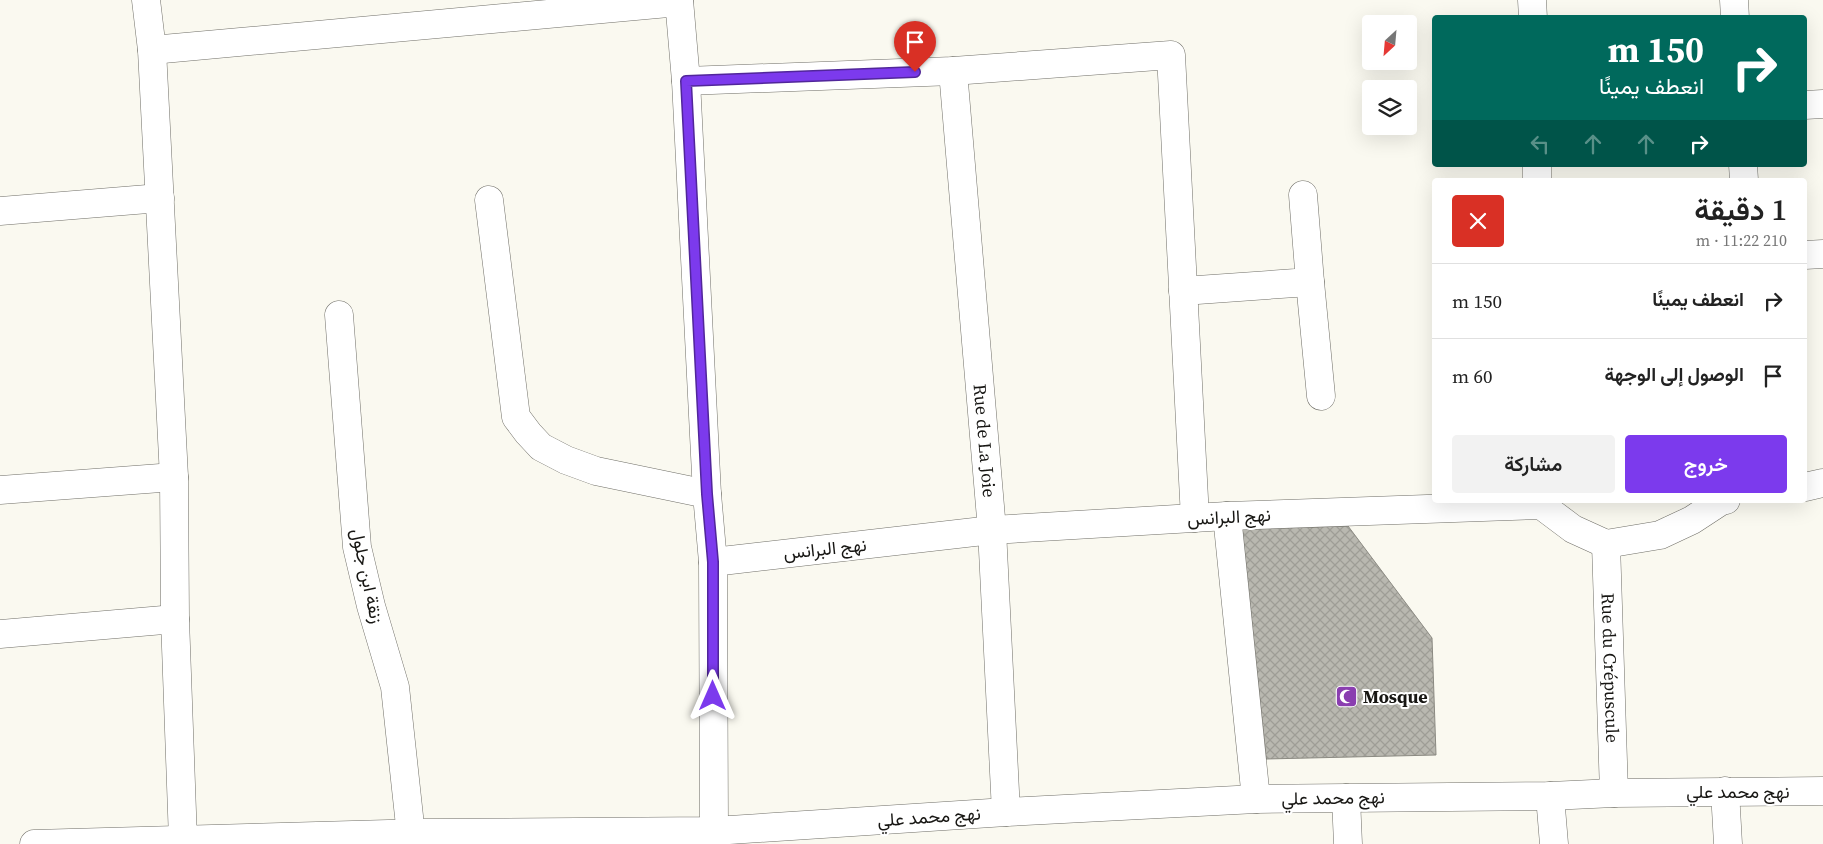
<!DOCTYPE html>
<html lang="ar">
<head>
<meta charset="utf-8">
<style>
	:root { --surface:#fff; --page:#f2f2f2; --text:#222; --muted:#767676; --line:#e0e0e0; --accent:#7c3aed }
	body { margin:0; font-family:"Source Serif 4",Vazirmatn,serif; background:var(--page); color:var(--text); direction:rtl; height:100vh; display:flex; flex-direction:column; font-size:19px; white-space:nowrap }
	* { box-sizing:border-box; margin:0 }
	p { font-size:16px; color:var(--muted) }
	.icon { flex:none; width:28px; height:28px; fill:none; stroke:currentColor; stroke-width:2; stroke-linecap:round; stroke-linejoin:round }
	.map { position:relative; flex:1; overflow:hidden; direction:ltr }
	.side { position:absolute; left:1432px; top:178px; width:375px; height:325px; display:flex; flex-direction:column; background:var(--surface); border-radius:5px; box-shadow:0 5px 20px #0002; direction:rtl }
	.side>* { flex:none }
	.hud { position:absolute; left:1432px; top:15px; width:375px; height:152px; border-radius:5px; box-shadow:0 5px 20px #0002; direction:rtl; background:#00695c; color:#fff; overflow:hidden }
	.needle { width:32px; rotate:206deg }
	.buttons { position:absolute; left:1362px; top:15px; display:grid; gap:10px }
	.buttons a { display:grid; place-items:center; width:55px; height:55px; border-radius:5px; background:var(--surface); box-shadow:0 5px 20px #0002; font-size:25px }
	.pin { position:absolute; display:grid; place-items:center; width:42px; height:42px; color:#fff; margin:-51px -21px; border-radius:50% 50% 50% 0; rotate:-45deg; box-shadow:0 0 5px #0007 }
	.pin .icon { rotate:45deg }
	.me { position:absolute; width:55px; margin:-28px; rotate:0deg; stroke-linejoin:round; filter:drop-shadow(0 0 4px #0008) }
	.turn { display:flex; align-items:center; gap:18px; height:105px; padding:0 20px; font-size:22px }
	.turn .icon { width:65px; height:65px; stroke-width:2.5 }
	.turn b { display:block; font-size:35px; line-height:42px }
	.lanes { display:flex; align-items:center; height:48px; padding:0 20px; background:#0003; justify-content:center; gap:25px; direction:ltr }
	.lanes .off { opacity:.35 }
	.round { display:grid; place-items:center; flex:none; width:52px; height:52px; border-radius:5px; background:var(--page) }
	.summary { display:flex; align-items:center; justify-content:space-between; height:85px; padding:0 20px }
	h1 { font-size:30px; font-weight:600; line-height:38px }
	.primary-button { display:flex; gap:10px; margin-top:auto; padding:10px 20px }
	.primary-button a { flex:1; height:58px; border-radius:5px; background:var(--accent); color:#fff; font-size:20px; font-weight:600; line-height:58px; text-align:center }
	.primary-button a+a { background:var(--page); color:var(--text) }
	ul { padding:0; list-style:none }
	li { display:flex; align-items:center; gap:15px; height:75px; padding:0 20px; border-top:1px solid var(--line) }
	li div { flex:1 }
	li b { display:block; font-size:19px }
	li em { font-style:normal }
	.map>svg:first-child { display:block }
</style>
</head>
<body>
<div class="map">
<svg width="1823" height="844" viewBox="0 0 1823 844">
	<defs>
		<pattern id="building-cross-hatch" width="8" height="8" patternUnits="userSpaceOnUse" patternTransform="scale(1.25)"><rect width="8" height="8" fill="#b9b8b0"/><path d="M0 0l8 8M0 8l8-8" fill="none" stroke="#9e9d96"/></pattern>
	</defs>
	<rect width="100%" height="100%" fill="#faf9f0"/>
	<polygon fill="url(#building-cross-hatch)" stroke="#8b8a82" points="1348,526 1432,638 1436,755 1266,759 1242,529"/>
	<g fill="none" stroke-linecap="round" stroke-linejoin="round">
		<defs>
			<g id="minor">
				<polyline points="146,0 152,50 174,477 175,619 183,840"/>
				<polyline points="1532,0 1533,18"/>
				<polyline points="1734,0 1735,18"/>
				<polyline points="152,50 679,2"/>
				<path id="s1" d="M 953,71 L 992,530 L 1006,812"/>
				<polyline points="686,81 953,71 1171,55 1195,518"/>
				<polyline points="1805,105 1823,104"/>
				<polyline points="1537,165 1537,180"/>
				<polyline points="1743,165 1744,180"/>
				<polyline points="489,200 516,417 528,433 541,447 566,460 596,471 707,494"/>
				<polyline points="0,211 160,198"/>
				<polyline points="1805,255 1823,254"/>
				<polyline points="1310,282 1321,396"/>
				<polyline points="1183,291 1310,282 1303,195"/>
				<polyline points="339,315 357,547 371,606 395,687 412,844"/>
				<polyline points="1805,487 1823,483"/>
				<polyline points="0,490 174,477"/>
				<polyline points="1227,516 1256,799"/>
				<path id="s2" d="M 1606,544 L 1614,793"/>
				<polyline points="713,562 992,530 1227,516 1541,505 1573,529 1606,544 1660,535 1692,520 1721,501 1726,500"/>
				<polyline points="0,634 175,619"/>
				<polyline points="1725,791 1728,844"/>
				<polyline points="1550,796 1554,844"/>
				<polyline points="1346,798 1348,844"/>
			</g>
			<g id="tertiary">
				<polyline points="679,0 686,81 707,494 713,562 714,831 715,844"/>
				<polyline points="34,844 424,833 714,831 1006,812 1256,799 1550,796 1614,793 1823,791"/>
			</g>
		</defs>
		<use href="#minor" stroke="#706f68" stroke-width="29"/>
		<use href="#tertiary" stroke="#706f68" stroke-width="29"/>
		<use href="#minor" stroke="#fff" stroke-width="28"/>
		<use href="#tertiary" stroke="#fff" stroke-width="28"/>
	</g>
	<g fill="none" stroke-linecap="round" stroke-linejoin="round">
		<defs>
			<polyline id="route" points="713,696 713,562 707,494 686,81 915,72"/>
		</defs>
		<use href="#route" stroke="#51269a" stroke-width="12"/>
		<use href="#route" stroke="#7c3aed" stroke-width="9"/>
	</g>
	<defs>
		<symbol id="mosque-square" viewBox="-11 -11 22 22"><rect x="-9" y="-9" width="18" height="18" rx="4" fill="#8a3eb0" stroke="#fff"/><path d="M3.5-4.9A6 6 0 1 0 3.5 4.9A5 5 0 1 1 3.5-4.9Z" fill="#fff"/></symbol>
	</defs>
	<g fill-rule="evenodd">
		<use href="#mosque-square" x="1334" y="684" width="25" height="25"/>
	</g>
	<g text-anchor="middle" stroke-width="4" stroke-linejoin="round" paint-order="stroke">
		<g font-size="18" fill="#171613" stroke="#fff">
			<text dy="6" stroke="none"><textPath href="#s1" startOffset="371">Rue de La Joie</textPath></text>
			<text transform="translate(1229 517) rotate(-3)" y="6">نهج البرانس</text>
			<text transform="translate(825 549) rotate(-6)" y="6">نهج البرانس</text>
			<text transform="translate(367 576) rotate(78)" y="6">زنقة ابن جلول</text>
			<text dy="6" stroke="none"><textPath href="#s2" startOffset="124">Rue du Crépuscule</textPath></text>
			<text x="1738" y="798">نهج محمد علي</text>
			<text transform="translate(1333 798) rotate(-1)" y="6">نهج محمد علي</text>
			<text transform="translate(929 817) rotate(-4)" y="6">نهج محمد علي</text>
		</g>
		<g font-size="18" font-weight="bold" fill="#171613" stroke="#fff" text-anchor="start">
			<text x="1363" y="703">Mosque</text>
		</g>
	</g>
</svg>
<div class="buttons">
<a><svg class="needle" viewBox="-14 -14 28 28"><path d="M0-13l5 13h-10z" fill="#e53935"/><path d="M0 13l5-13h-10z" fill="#767676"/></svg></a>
<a><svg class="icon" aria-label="layers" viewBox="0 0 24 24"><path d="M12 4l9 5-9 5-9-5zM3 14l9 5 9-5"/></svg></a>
</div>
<div class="pin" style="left:915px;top:72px;background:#d93025"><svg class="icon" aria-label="arrive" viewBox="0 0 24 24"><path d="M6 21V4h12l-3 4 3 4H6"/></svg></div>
<svg class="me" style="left:713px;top:696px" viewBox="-20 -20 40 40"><path d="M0-17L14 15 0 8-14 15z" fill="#7c3aed" stroke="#fff" stroke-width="4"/></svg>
<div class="hud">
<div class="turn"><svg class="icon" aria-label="right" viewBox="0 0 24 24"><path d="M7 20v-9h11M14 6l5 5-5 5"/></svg><div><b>150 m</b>انعطف يمينًا</div></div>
<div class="lanes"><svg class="icon off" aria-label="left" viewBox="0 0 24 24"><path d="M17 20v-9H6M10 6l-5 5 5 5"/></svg><svg class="icon off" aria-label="ahead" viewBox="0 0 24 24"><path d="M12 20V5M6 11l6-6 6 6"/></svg><svg class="icon off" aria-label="ahead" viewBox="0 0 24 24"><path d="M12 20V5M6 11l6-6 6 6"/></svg><svg class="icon" aria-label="right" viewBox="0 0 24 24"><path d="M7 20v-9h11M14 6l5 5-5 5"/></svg></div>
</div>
<section class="side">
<div class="summary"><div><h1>1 دقيقة</h1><p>210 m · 11:22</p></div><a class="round" style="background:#d93025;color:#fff"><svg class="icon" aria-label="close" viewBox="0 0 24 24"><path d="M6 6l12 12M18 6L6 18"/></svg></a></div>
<ul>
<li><svg class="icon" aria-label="right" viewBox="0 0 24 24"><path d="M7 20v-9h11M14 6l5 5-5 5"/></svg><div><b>انعطف يمينًا</b></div><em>150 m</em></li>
<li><svg class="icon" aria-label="arrive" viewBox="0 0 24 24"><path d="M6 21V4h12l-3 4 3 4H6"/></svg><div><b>الوصول إلى الوجهة</b></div><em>60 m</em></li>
</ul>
<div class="primary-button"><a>خروج</a><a>مشاركة</a></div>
</section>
</div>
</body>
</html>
